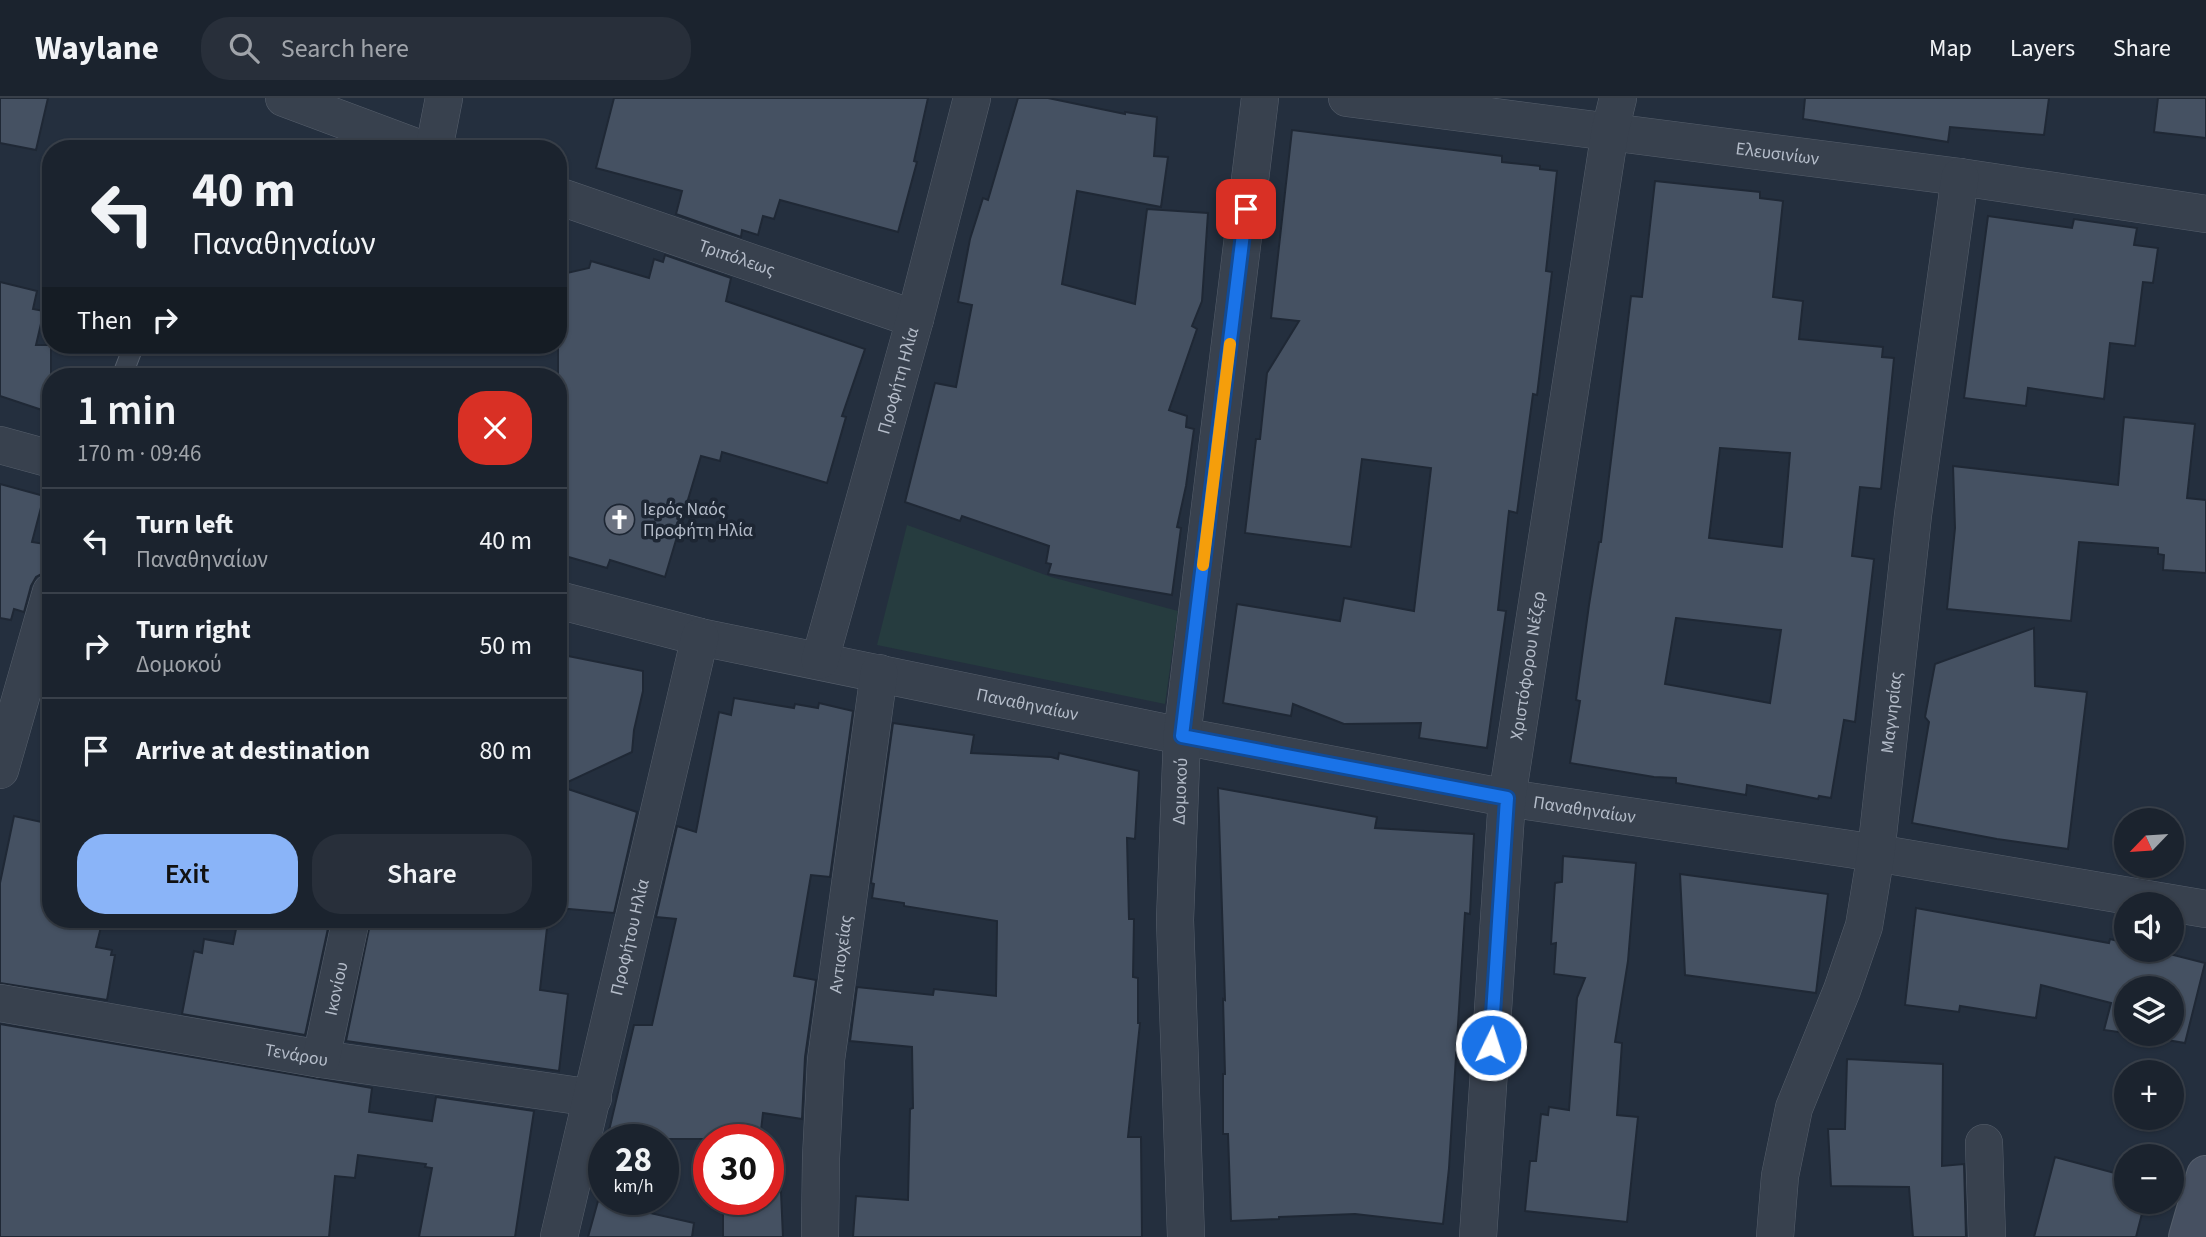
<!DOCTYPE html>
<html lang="en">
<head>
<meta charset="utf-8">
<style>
	:root { --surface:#1b232e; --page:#282f3a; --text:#f1f3f6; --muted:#a0a4aa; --line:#39404a; --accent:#8ab4f8 }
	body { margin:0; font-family:"Source Sans 3",sans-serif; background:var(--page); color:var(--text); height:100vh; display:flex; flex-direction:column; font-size:26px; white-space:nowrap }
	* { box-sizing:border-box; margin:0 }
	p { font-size:23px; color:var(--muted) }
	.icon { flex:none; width:38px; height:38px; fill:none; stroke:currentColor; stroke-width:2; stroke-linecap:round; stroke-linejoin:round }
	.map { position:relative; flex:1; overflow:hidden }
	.sheet { position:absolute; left:42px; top:270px; width:525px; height:560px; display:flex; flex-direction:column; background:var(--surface); border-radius:28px; box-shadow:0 2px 5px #0004,0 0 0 2px var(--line) }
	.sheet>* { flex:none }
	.banner { position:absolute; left:42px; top:42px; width:525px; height:214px; border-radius:28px; box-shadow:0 2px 5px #0004,0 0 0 2px var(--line); background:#1b232e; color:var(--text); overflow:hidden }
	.needle { width:46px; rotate:245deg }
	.buttons { position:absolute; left:2114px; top:710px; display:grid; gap:14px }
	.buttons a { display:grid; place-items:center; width:70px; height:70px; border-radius:50%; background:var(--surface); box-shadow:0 2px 5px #0004,0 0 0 2px var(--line); font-size:35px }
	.speed { position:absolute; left:588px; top:1026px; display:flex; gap:14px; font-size:35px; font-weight:700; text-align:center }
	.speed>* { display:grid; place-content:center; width:91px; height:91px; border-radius:50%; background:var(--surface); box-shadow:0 2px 5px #0004,0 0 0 2px var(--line); line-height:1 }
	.speed small { font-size:18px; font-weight:400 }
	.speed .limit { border:10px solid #d22; background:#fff; color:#111 }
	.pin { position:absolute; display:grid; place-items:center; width:60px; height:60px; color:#fff; margin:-30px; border-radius:14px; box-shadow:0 4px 10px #0006 }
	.me { position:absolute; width:77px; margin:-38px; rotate:4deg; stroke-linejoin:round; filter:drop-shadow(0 0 5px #0008) }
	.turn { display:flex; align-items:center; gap:24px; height:147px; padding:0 35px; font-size:32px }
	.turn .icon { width:91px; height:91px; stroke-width:2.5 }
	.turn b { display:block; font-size:49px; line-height:60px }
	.then { display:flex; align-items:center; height:66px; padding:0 35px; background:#0003; gap:14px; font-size:26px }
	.round { display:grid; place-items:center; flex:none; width:74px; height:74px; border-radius:28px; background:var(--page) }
	.headline { display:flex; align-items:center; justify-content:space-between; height:119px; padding:0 35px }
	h1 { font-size:42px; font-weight:600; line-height:52px }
	.action { display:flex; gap:14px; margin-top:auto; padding:14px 35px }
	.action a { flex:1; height:80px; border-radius:28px; background:var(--accent); color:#111; font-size:28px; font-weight:600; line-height:80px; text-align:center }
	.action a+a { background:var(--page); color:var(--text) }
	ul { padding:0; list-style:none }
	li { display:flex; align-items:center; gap:21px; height:105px; padding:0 35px; border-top:2px solid var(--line) }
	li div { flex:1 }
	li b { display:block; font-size:26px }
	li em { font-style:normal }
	header { display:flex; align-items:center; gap:42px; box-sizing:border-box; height:98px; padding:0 35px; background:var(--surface); border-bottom:2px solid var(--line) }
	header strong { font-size:33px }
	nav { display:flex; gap:38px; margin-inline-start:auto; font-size:24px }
	.search { width:490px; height:63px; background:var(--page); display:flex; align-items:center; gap:18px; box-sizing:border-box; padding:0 24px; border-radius:28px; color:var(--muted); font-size:26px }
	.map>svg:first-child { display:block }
</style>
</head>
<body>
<header>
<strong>Waylane</strong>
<div class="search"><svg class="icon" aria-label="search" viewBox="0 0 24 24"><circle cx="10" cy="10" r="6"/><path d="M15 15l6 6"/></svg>Search here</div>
<nav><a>Map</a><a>Layers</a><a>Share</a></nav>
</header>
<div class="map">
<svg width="2206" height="1139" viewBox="0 0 2206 1139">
	<rect width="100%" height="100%" fill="#242f3e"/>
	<polygon fill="#263c3f" points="907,427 1051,479 1178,513 1165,606 877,547"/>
	<g fill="#455162" stroke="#1f2835" stroke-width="2" fill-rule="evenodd">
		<polygon points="0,0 48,0 36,52 0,45"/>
		<polygon points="614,0 928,0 914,63 917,64 898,134 780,102 774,121 763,118 758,137 742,132 741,139 676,116 682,93 596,70"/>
		<polygon points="1018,0 1048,0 1125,16 1125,14 1157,19 1154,58 1168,59 1161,109 1077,93 1062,186 1135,206 1147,111 1208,115 1202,203 1192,228 1197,231 1169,312 1187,318 1186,329 1194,331 1186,388 1177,429 1181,430 1172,497 1048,476 1051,466 1046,465 1049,448 962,418 960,423 905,404 935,285 956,289 972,207 958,204 970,141 983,100 988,102"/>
		<polygon points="1805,0 2049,0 2044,37 1950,29 1948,44 1803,21"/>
		<polygon points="2158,0 2206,0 2206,40 2154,34"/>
		<polygon points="1292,32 1502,58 1502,64 1540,68 1540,71 1557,73 1546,173 1552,174 1537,297 1533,296 1517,415 1509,413 1498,512 1506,513 1487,650 1419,640 1421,625 1344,626 1293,606 1291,618 1223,605 1237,506 1340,523 1344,500 1414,513 1431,370 1362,361 1351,449 1245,435 1256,341 1260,341 1267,275 1299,223 1271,220"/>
		<path d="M 1655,83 L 1760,94 L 1760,100 L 1783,103 L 1773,199 L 1803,203 L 1799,241 L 1883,249 L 1882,259 L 1894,260 L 1881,391 L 1860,389 L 1852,458 L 1874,461 L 1855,624 L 1844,622 L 1831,700 L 1819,698 L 1818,701 L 1747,687 L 1746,697 L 1676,685 L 1676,680 L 1654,679 L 1570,665 L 1580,603 L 1576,602 L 1589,507 L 1599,444 L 1601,444 L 1631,198 L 1642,199 ZM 1720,350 L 1790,355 L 1782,449 L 1709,440 ZM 1676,520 L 1781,532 L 1770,605 L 1665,586 Z"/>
		<polygon points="1988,118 2072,130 2074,121 2137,130 2134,147 2158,150 2153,185 2143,184 2135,248 2110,245 2104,301 2028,290 2026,308 1964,300"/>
		<polygon points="665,157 731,180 726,203 865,251 842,318 846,319 827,385 722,354 720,363 701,358 665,479 610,462 607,470 558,456 558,177 589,170 591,163 649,180 654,161 663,164"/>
		<polygon points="0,184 37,193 33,211 44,213 36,247 51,247 51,315 0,298"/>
		<polygon points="2124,319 2195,326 2187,400 2206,402 2206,475 2163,472 2164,457 2158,456 2158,450 2079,444 2071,523 1947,511 1955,430 1953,368 2118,387"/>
		<polygon points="0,386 44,398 32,444 51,447 51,474 45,474 36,479 31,488 24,514 14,511 11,522 0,520"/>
		<polygon points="2034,530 2035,588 2087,594 2068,751 1997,741 1912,725 1929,624 1925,619 1935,566"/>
		<polygon points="558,556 643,573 643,593 634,632 632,654 559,688 637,714 614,815 558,810"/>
		<polygon points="734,600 794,610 795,606 818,610 819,605 853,613 830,779 811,777 794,878 816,882 805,959 802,1021 763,1015 760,1041 607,1041 634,927 652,927 676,821 656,819 677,728 696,734 719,614 731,617"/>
		<polygon points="893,625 974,637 971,655 1051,659 1058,661 1059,655 1139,673 1135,741 1127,740 1129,821 1134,821 1133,879 1138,880 1138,925 1140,925 1128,1039 1141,1039 1142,1139 853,1139 856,1098 908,1102 910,1011 913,1010 912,949 850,943 857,889 933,897 934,891 996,898 997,823 904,808 904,805 872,800 874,786 871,785"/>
		<polygon points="1218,690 1377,719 1375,730 1474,736 1470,816 1465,815 1449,1070 1443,1126 1355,1116 1279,1119 1279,1121 1231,1123 1228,1036 1223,1036 1223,976 1225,976 1223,901 1225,902"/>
		<polygon points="14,718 51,726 51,821 103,821 96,849 112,852 111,857 115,857 107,902 0,885 0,785"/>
		<polygon points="1563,758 1636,765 1628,863 1615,944 1622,945 1617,1017 1638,1019 1627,1124 1525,1113 1530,1063 1536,1063 1541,1016 1548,1017 1549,1009 1569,1012 1577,900 1585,880 1554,876 1556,845 1551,846 1555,785 1562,784"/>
		<polygon points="1680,776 1828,796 1816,895 1685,877"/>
		<polygon points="1916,810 2109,845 2110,841 2126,845 2126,852 2154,852 2205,865 2185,945 2131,936 2172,936 2172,891 2126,891 2126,935 2104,932 2111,905 2041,887 2036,920 1960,908 1959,914 1905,907"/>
		<polygon points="238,821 330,821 305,937 182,916 194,853 202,855 204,841 233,846"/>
		<polygon points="371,821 548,821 540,892 568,896 559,973 346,943"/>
		<polygon points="0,926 372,990 369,1014 432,1023 436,999 534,1013 515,1139 419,1139 432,1070 425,1069 426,1066 358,1057 355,1080 335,1078 329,1139 0,1139"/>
		<polygon points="1847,961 1943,966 1942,1068 1964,1066 1966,1139 1913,1139 1909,1089 1831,1088 1828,1031 1845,1031"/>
		<polygon points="2055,1059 2126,1078 2126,1104 2145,1104 2136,1139 2034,1139"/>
		<polygon points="768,1094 781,1094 783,1139 723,1139 723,1101 768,1101"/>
		<polygon points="598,1103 694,1125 692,1139 588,1139"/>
	</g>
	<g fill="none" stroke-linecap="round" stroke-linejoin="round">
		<defs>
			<polyline id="lane" points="122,278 134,247"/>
			<g id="street">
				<polyline points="284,0 421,51"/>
				<path id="s1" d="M 1347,0 L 1960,79 L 2206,116"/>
				<polyline points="434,51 444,0"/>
				<path id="s2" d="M 558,98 L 915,221"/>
				<polyline points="0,347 51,361"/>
				<path id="s3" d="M 558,502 L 700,539 L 1182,638 L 1507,700 L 1876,755 L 2206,811"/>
				<path id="s4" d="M 820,562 L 915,221 L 972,0"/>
				<polyline points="0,672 51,494"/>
				<path id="s5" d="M 0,905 L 321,961 L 593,1000"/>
				<path id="s6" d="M 321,961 L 351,821"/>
				<polyline points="1984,1045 1987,1139"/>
				<path id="s7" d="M 559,1139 L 700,539"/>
				<path id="s8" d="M 820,1139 L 821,1060 L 826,962 L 879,575"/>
				<path id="s9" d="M 1186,1139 L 1175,822 L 1182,638 L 1260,0"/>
				<path id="s10" d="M 1478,1139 L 1507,700 L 1610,33 L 1618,0"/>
				<path id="s11" d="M 1775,1139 L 1780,1078 L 1794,1010 L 1842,892 L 1864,828 L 1876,755 L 1913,417 L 1960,79"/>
			</g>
			<polyline id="secondary" points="2188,1139 2206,1077"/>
		</defs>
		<use href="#lane" stroke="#565f6c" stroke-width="21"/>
		<use href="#street" stroke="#565f6c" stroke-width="38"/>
		<use href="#secondary" stroke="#565f6c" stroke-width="40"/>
		<use href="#lane" stroke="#38414e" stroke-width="19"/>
		<use href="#street" stroke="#38414e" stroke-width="37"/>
		<use href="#secondary" stroke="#465061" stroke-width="38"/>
	</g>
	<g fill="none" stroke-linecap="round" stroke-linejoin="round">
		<defs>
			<polyline id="route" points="1246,111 1182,638 1507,700 1491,947"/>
		</defs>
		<use href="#route" stroke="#114b97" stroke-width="18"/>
		<use href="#route" stroke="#1a73e8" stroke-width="12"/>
		<polyline stroke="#f59e0b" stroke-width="12" points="1203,467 1230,246"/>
	</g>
	<defs>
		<symbol id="church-disc" viewBox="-11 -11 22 22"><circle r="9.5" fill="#6b7280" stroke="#1d2633"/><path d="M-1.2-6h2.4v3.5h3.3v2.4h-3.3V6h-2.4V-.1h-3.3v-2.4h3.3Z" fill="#fff"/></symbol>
	</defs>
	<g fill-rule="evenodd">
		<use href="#church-disc" x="602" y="404" width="35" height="35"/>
	</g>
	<g text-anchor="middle" stroke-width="7" stroke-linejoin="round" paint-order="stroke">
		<g font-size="18" fill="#b4bcc9" stroke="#1d2633">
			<text dy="6" stroke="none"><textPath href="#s1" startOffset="434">Ελευσινίων</textPath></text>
			<text dy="6" stroke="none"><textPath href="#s2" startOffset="189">Τριπόλεως</textPath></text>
			<text dy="6" stroke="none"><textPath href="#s4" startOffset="290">Προφήτη Ηλία</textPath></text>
			<text dy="6" stroke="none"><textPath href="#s10" startOffset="574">Χριστόφορου Νέζερ</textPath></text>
			<text dy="6" stroke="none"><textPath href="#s3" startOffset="481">Παναθηναίων</textPath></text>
			<text dy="6" stroke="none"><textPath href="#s11" startOffset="541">Μαγνησίας</textPath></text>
			<text dy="6" stroke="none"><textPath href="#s9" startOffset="446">Δομοκού</textPath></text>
			<text dy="6" stroke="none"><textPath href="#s3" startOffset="1048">Παναθηναίων</textPath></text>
			<text dy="6" stroke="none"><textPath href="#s7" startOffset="308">Προφήτου Ηλία</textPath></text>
			<text dy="6" stroke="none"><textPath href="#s8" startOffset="284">Αντιοχείας</textPath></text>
			<text dy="6" stroke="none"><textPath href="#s6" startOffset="72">Ικονίου</textPath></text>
			<text dy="6" stroke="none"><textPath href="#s5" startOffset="301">Τενάρου</textPath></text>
		</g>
		<g font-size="18" fill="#b4bcc9" stroke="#1d2633" text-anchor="start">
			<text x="643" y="417">Ιερός Ναός<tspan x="643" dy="21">Προφήτη Ηλία</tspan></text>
		</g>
	</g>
</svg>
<div class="buttons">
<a><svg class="needle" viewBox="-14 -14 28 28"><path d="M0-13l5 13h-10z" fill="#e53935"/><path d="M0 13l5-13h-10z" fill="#a0a4aa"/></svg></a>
<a><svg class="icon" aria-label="sound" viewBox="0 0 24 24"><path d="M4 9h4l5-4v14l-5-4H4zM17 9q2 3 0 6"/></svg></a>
<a><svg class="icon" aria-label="layers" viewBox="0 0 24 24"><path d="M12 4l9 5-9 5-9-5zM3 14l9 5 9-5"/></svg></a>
<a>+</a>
<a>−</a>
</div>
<div class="speed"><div>28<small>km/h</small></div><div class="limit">30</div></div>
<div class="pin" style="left:1246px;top:111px;background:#d93025"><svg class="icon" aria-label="arrive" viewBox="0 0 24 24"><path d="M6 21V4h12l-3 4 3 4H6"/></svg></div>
<svg class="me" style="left:1491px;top:947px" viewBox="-20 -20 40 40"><circle r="17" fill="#1a73e8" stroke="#fff" stroke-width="3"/><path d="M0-11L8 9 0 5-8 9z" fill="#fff"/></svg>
<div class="banner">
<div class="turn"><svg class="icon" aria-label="left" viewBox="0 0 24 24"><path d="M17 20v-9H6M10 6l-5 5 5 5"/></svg><div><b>40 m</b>Παναθηναίων</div></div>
<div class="then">Then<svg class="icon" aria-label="right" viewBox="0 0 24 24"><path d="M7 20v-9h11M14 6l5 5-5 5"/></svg></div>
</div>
<section class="sheet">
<div class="headline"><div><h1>1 min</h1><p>170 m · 09:46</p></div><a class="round" style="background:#d93025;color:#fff"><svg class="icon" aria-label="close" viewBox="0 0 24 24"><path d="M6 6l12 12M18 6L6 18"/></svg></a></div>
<ul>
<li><svg class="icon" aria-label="left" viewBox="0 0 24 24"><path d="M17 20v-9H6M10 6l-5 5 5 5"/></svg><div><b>Turn left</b><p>Παναθηναίων</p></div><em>40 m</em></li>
<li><svg class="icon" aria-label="right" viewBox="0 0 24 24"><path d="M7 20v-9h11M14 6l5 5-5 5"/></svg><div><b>Turn right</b><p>Δομοκού</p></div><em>50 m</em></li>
<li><svg class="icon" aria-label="arrive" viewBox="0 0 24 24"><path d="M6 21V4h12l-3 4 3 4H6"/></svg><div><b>Arrive at destination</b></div><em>80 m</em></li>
</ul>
<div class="action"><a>Exit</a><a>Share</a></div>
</section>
</div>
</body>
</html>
